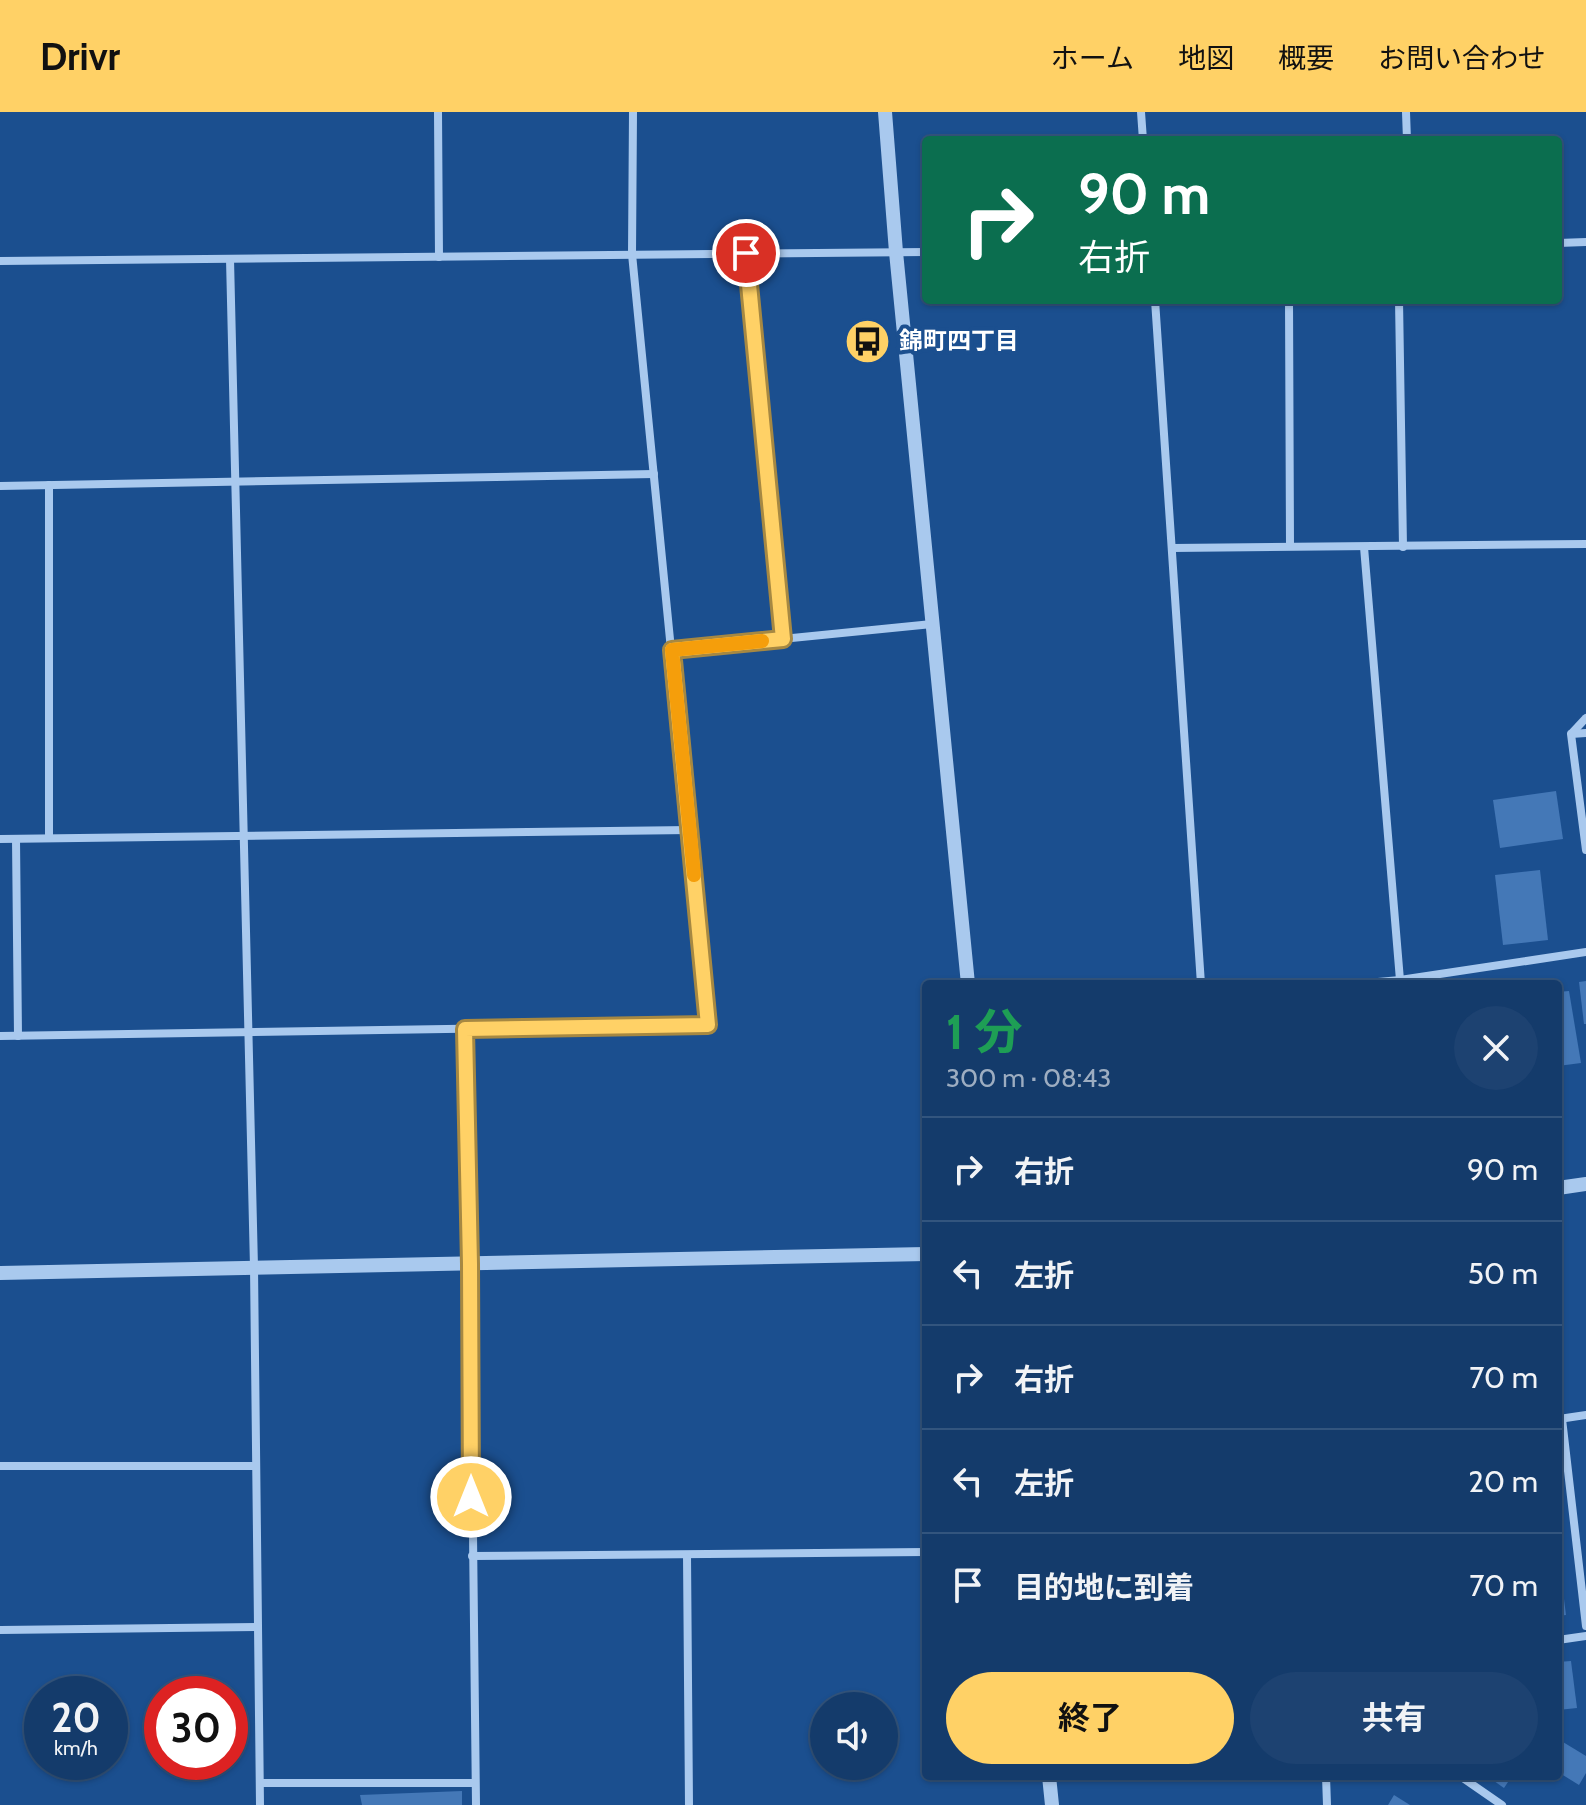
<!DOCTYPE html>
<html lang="ja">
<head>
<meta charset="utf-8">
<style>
	:root { --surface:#143b6b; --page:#1d4271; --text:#f1f3f6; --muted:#9dadc1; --line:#33557e; --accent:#ffd166 }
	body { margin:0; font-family:Cabin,"Noto Sans JP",sans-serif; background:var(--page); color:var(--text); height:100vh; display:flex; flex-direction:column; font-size:30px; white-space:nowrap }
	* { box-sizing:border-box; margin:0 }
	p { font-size:26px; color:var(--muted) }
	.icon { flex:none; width:44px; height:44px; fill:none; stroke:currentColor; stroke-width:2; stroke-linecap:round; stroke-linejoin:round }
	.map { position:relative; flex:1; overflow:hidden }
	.side { position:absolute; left:922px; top:868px; width:640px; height:800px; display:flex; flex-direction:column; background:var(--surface); border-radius:8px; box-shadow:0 2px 6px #0004,0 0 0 2px var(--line) }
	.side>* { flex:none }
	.guide { position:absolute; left:922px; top:24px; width:640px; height:168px; border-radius:8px; box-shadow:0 2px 6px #0004,0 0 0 2px var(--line); background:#0b6e4f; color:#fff; overflow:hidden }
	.fabs { position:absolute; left:810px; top:1580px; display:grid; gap:16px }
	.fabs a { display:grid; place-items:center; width:88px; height:88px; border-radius:50%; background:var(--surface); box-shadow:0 2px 6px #0004,0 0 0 2px var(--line); font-size:40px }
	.speed { position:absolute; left:24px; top:1564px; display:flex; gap:16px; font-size:40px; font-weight:700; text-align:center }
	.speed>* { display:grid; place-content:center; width:104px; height:104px; border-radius:50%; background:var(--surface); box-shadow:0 2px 6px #0004,0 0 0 2px var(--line); line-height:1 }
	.speed small { font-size:20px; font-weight:400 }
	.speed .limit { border:12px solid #d22; background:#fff; color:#111 }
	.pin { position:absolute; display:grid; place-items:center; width:68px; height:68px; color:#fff; margin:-34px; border:4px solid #fff; border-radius:50%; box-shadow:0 2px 8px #0007 }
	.me { position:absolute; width:88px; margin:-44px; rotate:0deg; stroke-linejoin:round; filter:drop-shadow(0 0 6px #0008) }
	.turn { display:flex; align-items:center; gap:28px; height:168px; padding:0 24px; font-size:36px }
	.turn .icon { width:104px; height:104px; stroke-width:2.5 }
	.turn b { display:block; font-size:56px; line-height:68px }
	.round { display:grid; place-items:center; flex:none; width:84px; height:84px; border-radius:42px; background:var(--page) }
	.summary { display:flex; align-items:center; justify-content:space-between; height:136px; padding:0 24px }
	h1 { font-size:48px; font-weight:700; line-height:60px; color:#1e9e55 }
	.action { display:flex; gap:16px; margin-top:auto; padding:16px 24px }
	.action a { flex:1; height:92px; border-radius:48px; background:var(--accent); color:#111; font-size:32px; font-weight:700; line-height:92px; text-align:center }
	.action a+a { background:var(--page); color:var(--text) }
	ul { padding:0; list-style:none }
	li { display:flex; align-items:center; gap:24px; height:104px; padding:0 24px; border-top:2px solid var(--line) }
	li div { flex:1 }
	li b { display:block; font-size:30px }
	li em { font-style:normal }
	header { display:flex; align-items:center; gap:48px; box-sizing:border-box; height:112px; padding:0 40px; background:var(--accent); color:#111 }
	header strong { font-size:38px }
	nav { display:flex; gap:44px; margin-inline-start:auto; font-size:28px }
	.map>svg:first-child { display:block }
</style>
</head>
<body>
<header>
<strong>Drivr</strong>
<nav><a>ホーム</a><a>地図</a><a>概要</a><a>お問い合わせ</a></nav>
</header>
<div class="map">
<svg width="1586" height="1693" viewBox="0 0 1586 1693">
	<rect width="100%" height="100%" fill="#1b4f8f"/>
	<g fill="#4478b7">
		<polygon points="1556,679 1563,727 1500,736 1493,688"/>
		<polygon points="1540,758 1548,828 1503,833 1495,763"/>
		<polygon points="1586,869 1586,912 1584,912 1579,870"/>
		<polygon points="1569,879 1581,951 1558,954 1558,880"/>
		<polygon points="1562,1471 1566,1503 1558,1504 1558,1472"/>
		<polygon points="1571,1549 1577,1596 1558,1598 1558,1550"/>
		<polygon points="1558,1627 1586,1644 1586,1661 1579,1673 1558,1660"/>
		<polygon points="1487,1664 1512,1664 1504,1676"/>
		<polygon points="462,1679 462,1693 362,1693 360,1683"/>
		<polygon points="1394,1683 1410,1693 1388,1693"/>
	</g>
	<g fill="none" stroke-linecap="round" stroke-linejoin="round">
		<g stroke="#a9c9ee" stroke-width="8">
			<polyline points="438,0 439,145"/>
			<polyline points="1141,0 1143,28"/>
			<polyline points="1406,0 1407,28"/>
			<polyline points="1558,131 1586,130"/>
			<polyline points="746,141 783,527"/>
			<polyline points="230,147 254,1155 260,1693"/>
			<polyline points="0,149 926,140"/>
			<polyline points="1155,188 1201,872"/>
			<polyline points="1289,188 1290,433"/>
			<polyline points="1399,188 1403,435"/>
			<polyline points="0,374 654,362"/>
			<polyline points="1364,435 1400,868"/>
			<polyline points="1172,436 1586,432"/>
			<polyline points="672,538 932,512"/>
			<polyline points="1572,621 1586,606"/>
			<polyline points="1586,621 1571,622 1586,738"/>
			<polyline points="49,725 49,373"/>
			<polyline points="0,727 690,718"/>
			<polyline points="16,727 18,924"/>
			<polyline points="1356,872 1400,868 1586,840"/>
			<polyline points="465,917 470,1152 476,1693"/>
			<polyline points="0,924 708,913 632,142 633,0"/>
			<polyline points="1559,1307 1586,1303"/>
			<polyline points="1562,1307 1586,1514"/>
			<polyline points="0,1354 255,1354"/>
			<polyline points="687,1443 689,1693"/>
			<polyline points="472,1444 926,1440"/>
			<polyline points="0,1518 258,1515"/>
			<polyline points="1558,1528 1586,1524"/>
			<polyline points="1326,1664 1327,1693"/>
			<polyline points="1460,1664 1502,1693"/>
			<polyline points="260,1671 475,1671"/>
		</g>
		<g stroke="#a9c9ee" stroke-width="14">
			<polyline points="885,0 896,140 968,872"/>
			<polyline points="1558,1076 1586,1072"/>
			<polyline points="0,1161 926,1142"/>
			<polyline points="1049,1664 1052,1693"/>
		</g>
	</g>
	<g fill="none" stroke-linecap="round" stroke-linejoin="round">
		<defs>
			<polyline id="route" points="471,1385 470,1152 465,917 708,913 672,538 783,527 746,141"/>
		</defs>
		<use href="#route" stroke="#a68842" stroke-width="20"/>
		<use href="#route" stroke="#ffd166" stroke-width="14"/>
		<polyline stroke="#f59e0b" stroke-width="14" points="694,763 672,538 762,529"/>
	</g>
	<defs>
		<symbol id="bus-disc" viewBox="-11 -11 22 22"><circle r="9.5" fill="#ffd166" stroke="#1b4f8f"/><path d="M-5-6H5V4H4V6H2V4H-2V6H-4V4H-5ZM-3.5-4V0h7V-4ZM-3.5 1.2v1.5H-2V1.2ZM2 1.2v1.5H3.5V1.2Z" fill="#111"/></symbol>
	</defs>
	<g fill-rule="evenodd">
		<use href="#bus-disc" x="842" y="204" width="51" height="51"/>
	</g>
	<g text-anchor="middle" stroke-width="8" stroke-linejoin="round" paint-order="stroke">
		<g font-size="24" font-weight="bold" fill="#fff" stroke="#1b4f8f" text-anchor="start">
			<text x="899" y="237">錦町四丁目</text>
		</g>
	</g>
</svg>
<div class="fabs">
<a><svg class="icon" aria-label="sound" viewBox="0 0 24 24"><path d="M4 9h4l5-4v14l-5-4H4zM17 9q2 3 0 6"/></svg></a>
</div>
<div class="speed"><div>20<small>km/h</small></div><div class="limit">30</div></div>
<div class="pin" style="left:746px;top:141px;background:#d93025"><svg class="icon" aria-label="arrive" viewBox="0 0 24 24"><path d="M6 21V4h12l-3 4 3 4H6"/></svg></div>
<svg class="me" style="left:471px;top:1385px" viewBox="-20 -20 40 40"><circle r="17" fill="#ffd166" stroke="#fff" stroke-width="3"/><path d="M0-11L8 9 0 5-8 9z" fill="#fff"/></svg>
<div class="guide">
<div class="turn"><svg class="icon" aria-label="right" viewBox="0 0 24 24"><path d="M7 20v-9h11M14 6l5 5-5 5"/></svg><div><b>90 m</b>右折</div></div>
</div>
<section class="side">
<div class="summary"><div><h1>1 分</h1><p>300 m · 08:43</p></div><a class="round"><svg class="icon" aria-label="close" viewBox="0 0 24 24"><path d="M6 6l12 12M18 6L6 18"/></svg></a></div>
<ul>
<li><svg class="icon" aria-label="right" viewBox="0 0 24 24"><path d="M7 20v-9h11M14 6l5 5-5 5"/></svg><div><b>右折</b></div><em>90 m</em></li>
<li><svg class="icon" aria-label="left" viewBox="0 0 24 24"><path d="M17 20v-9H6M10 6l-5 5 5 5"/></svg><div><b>左折</b></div><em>50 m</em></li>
<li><svg class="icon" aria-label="right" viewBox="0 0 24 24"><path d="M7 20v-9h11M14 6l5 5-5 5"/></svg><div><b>右折</b></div><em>70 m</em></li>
<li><svg class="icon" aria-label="left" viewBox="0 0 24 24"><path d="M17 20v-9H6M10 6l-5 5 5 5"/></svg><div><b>左折</b></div><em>20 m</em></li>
<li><svg class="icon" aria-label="arrive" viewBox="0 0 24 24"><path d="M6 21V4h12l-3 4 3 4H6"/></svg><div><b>目的地に到着</b></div><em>70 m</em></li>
</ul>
<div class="action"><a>終了</a><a>共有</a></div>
</section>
</div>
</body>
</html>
